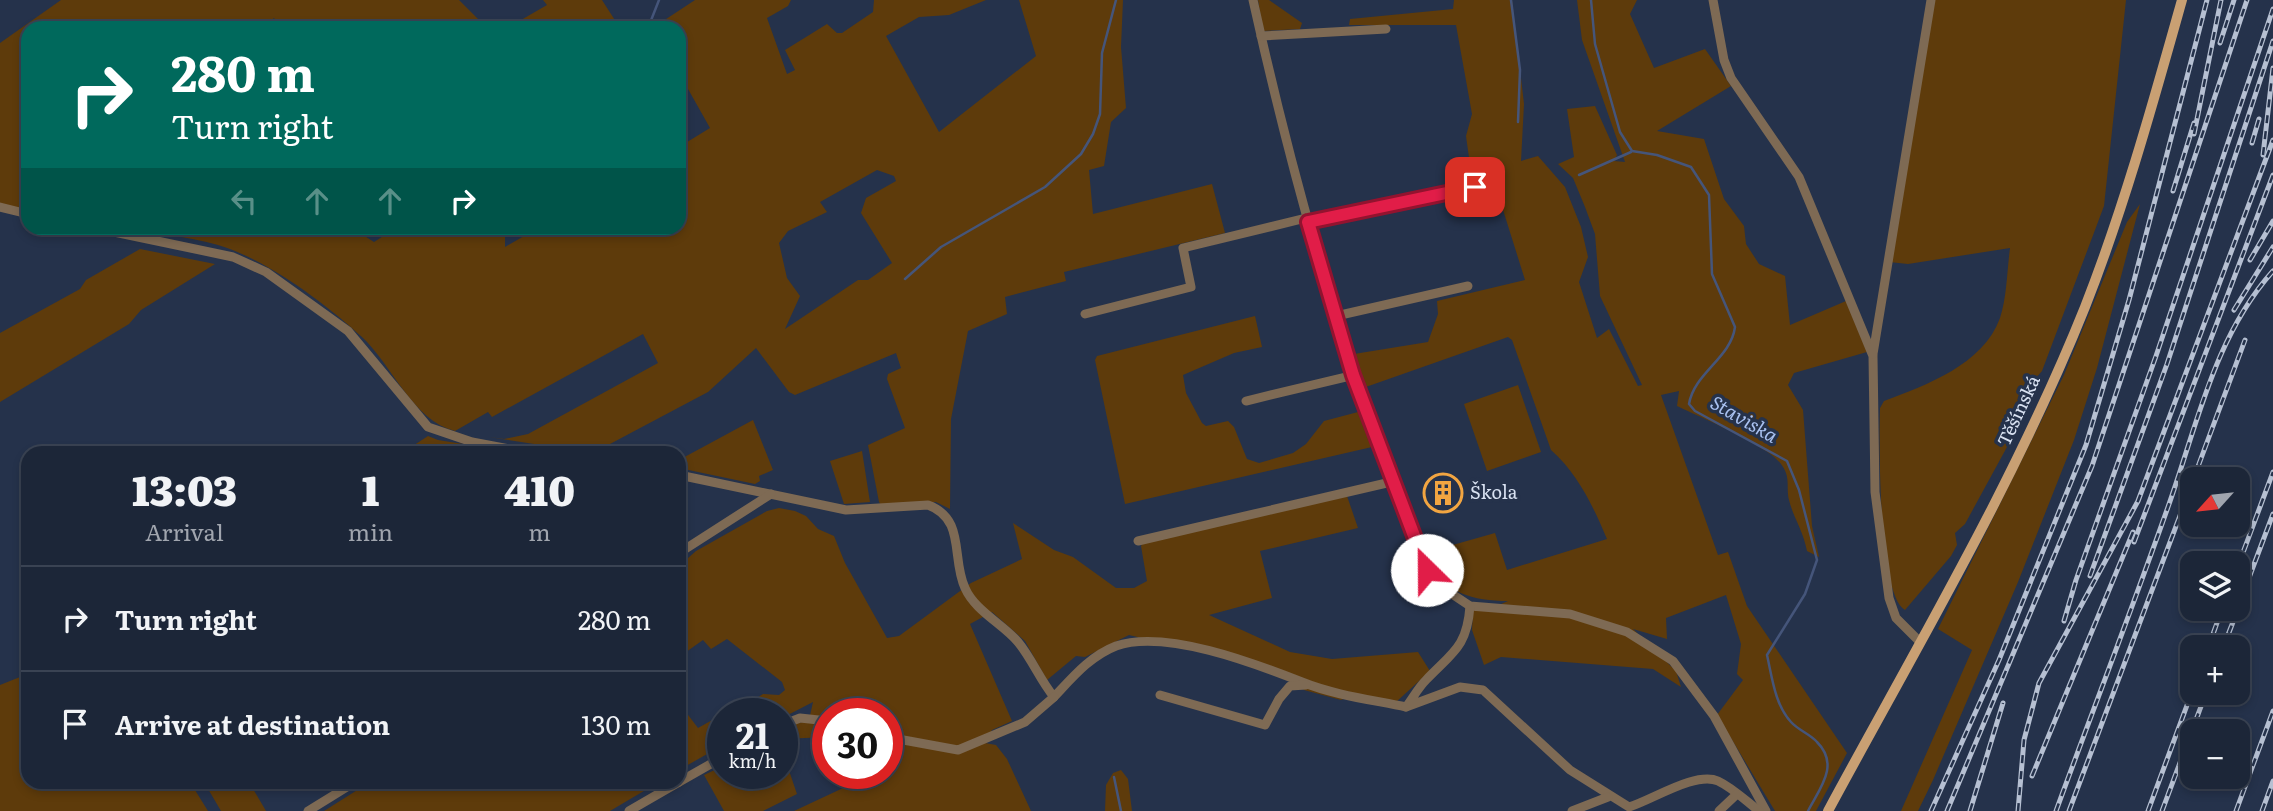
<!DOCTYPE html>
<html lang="en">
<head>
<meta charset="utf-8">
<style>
	:root { --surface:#1c2638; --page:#252e40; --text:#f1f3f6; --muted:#a0a5ae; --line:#3a4353 }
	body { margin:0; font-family:Literata,serif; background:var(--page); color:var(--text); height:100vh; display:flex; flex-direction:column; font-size:26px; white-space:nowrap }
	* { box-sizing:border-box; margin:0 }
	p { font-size:23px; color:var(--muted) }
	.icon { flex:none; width:38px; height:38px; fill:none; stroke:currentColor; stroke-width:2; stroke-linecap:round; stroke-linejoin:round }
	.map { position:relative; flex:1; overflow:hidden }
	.drawer { position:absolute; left:21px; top:446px; width:665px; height:343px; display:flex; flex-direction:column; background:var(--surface); border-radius:21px; box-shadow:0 4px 10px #0003,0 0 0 2px var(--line) }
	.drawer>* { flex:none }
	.top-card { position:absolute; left:21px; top:21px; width:665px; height:214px; border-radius:21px; box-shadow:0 4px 10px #0003,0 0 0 2px var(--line); background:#00695c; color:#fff; overflow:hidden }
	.needle { width:46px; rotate:243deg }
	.tools { position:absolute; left:2180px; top:467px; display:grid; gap:14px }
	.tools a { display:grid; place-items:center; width:70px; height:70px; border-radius:14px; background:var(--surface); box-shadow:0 4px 10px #0003,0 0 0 2px var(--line); font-size:35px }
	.speed { position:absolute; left:707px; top:698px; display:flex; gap:14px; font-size:35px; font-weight:700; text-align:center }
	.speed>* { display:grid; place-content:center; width:91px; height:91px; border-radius:50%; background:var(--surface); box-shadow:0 4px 10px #0003,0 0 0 2px var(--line); line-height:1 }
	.speed small { font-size:18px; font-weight:400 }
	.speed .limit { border:10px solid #d22; background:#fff; color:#111 }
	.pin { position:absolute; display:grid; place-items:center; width:60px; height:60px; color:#fff; margin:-30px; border-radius:14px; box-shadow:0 4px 10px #0006 }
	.me { position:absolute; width:77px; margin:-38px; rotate:337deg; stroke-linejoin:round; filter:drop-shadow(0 0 5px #0008) }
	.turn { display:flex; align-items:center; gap:24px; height:147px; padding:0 35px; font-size:32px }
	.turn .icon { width:91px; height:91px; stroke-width:2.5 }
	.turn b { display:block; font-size:49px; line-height:60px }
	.lanes { display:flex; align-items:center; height:66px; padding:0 35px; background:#0003; justify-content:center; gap:35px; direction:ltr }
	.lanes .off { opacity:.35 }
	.eta { display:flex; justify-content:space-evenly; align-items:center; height:119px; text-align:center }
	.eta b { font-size:42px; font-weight:800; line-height:49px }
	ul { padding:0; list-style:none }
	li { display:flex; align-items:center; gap:21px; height:105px; padding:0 35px; border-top:2px solid var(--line) }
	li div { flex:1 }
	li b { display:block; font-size:26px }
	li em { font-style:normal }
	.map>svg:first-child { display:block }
</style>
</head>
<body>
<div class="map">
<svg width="2273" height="811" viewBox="0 0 2273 811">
	<rect width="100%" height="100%" fill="#25324b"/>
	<g fill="#5e3b0b" fill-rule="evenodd">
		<polygon points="61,0 459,0 478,19 472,28 281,28 274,18 261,28 28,28 28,210 0,204 0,43"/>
		<polygon points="543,0 602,0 618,25 626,21 637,28 507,28 547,5"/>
		<path d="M 695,0 L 791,0 L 788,6 L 767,18 L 787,74 L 795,70 L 785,50 L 827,24 L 837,33 L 842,33 L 873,12 L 874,0 L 986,0 L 949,15 L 919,17 L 886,36 L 939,132 L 1036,56 L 1019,0 L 1123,0 L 1121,47 L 1126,108 L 1111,122 L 1104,166 L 1089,170 L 1093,214 L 1212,184 L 1225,233 L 1064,272 L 1066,281 L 1005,297 L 1007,314 L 968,331 L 951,419 L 950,509 L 936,502 L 881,505 L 879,502 L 868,445 L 905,428 L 887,379 L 888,374 L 901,368 L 896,353 L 795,395 L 789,392 L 756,348 L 708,392 L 593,453 L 489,437 L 504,439 L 528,434 L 658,363 L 643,334 L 492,417 L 488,412 L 455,431 C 413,421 392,365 362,337 C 325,303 266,259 218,245 C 188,236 154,234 123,228 L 352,228 L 374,242 L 396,228 L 500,228 L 505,236 L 505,247 L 538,228 L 679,228 L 679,147 L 710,128 L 679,73 L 679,28 L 654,27 ZM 877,170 L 894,176 L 896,181 L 866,198 L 861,213 L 892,263 L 868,280 L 858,280 L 785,329 L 800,296 L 787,278 L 779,243 L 788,231 L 827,212 L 820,202 Z"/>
		<polygon points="1258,0 1269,0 1302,23 1300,29 1263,31"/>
		<path d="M 1454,0 L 1512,0 L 1524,104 L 1521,161 L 1538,156 L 1565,187 L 1581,227 L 1588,257 L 1579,282 L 1597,338 L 1609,329 L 1638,386 L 1642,385 L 1600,296 L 1595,234 L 1585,207 L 1573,178 L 1558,164 L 1574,157 L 1567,109 L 1595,106 L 1617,155 L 1614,161 L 1625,162 L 1582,40 L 1577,0 L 1637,0 L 1630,14 L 1654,68 L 1705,49 L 1731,86 L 1657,131 L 1704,139 L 1724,199 L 1744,226 L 1746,244 L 1759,264 L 1785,276 L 1790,325 L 1846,301 L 1867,352 L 1794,373 L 1788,385 L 1803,410 L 1812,526 L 1819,557 L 1807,551 C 1803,530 1793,517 1789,500 C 1786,486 1791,477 1781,464 C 1769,446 1700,417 1677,406 L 1679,391 L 1661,395 L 1718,555 L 1728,552 L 1747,606 L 1847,753 L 1816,811 L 1775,811 L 1717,715 L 1743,680 L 1737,674 L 1741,644 L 1726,595 L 1666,618 L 1667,639 L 1633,629 L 1676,671 L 1681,687 L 1653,669 L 1501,657 L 1484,665 L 1472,630 L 1473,610 L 1490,609 L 1508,601 C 1473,601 1444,593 1427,560 L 1429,553 L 1435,550 L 1495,533 L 1507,570 L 1607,539 C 1593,506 1578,474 1551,450 L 1512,340 L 1508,337 L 1363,388 L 1354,365 L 1354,354 L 1428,342 L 1438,314 L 1437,301 L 1525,280 L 1493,178 L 1472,179 L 1466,136 L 1472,114 L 1456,25 L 1349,25 L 1350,19 L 1453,9 Z"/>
		<path d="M 1935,0 L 2126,0 L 2104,206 L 2042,371 L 2017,400 L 2031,403 L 1965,524 L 1955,533 L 1957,545 L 1951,556 L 1905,610 C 1878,595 1879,442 1880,408 L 1884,401 C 1926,385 1983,365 2000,318 C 2007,297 2007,270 2010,248 L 1908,264 L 1889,262 Z"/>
		<polygon points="2140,204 2097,368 2074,440 2018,582 1933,780 1918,811 1901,811 1972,650 1938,629 2064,375 2127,222"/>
		<polygon points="140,249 215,264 141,310 129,324 0,402 0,333 80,289 86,280"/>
		<polygon points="1255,316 1262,347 1234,353 1183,375 1186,393 1202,423 1206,426 1228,421 1234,427 1247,459 1259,463 1293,453 1306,444 1324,421 1358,412 1372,447 1125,504 1095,360 1097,356"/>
		<polygon points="1518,385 1541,452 1487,471 1464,404"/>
		<polygon points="753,420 773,470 759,476 760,481 755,484 679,468 679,460"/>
		<polygon points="428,436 438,440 519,453 402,453"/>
		<polygon points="862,451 870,502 844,504 830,461"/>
		<polygon points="1347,496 1358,528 1260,551 1272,598 1209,615 1290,652 1332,659 1418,652 1430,671 1395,703 1353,695 1341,700 1304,690 1293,674 1129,635 1085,657 1076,656 1047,680 1025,641 992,612 970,624 1012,721 992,730 985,743 996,745 1007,759 1031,811 794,811 873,774 887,774 887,714 828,714 828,737 782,739 782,728 809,720 813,702 782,718 782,714 752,714 741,708 763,694 779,695 785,690 782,682 727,639 711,649 703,640 679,657 679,566 696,551 767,511 779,508 795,511 806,516 818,529 834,536 845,563 887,638 899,636 971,583 1022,559 1013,523 1054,550 1073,557 1116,588 1134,588 1147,581 1141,546 1144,542"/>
		<polygon points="20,677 28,689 28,782 190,782 208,811 0,811 0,685"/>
		<polygon points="682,707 698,728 723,714 723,745 679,770 679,709"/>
		<polygon points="782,750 797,794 763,811 724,811 704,775 723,766 723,774 782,774"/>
		<polygon points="1121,770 1128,779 1132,811 1105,811 1106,785 1113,773"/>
		<polygon points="204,782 249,782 266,811 221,811"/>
		<polygon points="370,782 659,782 610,811 324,811"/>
	</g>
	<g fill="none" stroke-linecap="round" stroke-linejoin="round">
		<g stroke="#45557a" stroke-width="2.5">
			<polyline points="1511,0 1520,70 1518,122"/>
			<path d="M 1591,0 L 1595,44 L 1620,132 L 1632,151 L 1657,155 L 1691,167 L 1709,195 L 1712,274 L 1735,327 C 1731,358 1694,373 1689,404 L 1695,411 L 1787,461 L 1799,490 L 1817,560 L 1805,594 L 1767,655 C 1772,677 1775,705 1791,722 C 1798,730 1810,734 1817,742 C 1840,765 1820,788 1808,811"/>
			<polyline points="648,28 659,0"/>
			<polyline points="1579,175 1631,152"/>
			<polyline points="905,279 941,247 1045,187 1081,154 1093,134 1100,114 1102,53 1116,0"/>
			<polyline points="1114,777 1121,811"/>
		</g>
		<g stroke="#7e6a54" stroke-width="9">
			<path d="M 1253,0 C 1296,194 1350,386 1427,570 L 1440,586 L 1470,606 L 1570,614 L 1627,632 L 1673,661 L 1714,716 L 1766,811"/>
			<polyline points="1713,0 1724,60 1731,78 1799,177 1873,356 1875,492 1889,598 1896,618 1920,642"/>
			<polyline points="1261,36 1386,29"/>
			<polyline points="0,207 28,214"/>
			<polyline points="1308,222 1475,187"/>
			<polyline points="95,228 233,257 266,272 348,331 428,427 472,442 531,453"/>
			<polyline points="1085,314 1191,287 1183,248 1306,218"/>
			<polyline points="1336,316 1468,286"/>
			<polyline points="1873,354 1931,0"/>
			<polyline points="1246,401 1354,375"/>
			<path d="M 679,475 L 846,510 L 928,505 C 966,519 951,558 965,588 C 975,611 1003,624 1018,642 C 1032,659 1040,680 1054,697 C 1072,678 1090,656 1116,646 C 1165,629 1254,663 1302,682 C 1334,695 1373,700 1406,707"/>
			<polyline points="1138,541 1391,482"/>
			<polyline points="679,553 771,494"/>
			<path d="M 1470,606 C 1467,647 1453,652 1426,680 C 1418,688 1413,698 1406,707 L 1460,687 L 1483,690 L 1570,770 L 1629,807 C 1652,800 1696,771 1718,781 C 1733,788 1746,801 1759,811"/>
			<polyline points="1160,695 1265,725 1279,699 1290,686 1306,685"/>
			<polyline points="782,725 800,718 828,721"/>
			<polyline points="887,737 958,750 1025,722 1054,697"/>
			<polyline points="679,782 723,757"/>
			<polyline points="308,811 355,782"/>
			<polyline points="629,811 679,782"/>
			<polyline points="1572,811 1608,797"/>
			<polyline points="1719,811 1737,794"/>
		</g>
		<path stroke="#c9a073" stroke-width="10" d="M 1828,811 C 1917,646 2015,482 2085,307 C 2124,208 2153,103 2182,0"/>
		<defs>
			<g id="rail">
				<polyline points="2220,43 2234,0"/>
				<polyline points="2194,134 2221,0"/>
				<polyline points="2252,143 2259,119"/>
				<polyline points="2263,155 2273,68"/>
				<polyline points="2173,191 2194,123"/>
				<polyline points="2250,260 2273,221"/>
				<polyline points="2234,310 2273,247"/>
				<polyline points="2193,480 2245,340"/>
				<polyline points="2134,542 2273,175"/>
				<polyline points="2238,566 2273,472"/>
				<polyline points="2090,576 2167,364 2273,41"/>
				<polyline points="2238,607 2273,514"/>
				<polyline points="2064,621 2076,580 2156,356 2273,9"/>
				<polyline points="2208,648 2222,609"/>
				<polyline points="2223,648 2238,609"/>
				<polyline points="2032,776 2133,532"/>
				<polyline points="1931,811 1999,660 2086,445 2129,300 2207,0"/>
				<polyline points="1947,811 2092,466 2247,0"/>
				<polyline points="1970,811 2003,703"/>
				<polyline points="2018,811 2024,740 2039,683 2138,501 2273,140"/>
				<path d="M 2056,811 C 2093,710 2132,609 2168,507 C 2197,426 2214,337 2273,271"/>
				<polyline points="2069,811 2193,481"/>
				<polyline points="2148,811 2193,689"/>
				<polyline points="2162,811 2206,693"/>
				<polyline points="2236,811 2273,711"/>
				<polyline points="2262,811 2273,781"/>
			</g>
		</defs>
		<use href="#rail" stroke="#b6c0d2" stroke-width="5"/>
		<use href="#rail" stroke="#25324b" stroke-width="2.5" stroke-dasharray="8" stroke-linecap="butt"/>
	</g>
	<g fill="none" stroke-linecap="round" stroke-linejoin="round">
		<defs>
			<polyline id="route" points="1427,570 1353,375 1308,222 1475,187"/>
		</defs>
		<use href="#route" stroke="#92132f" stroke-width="18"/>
		<use href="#route" stroke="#e11d48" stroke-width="12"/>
	</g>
	<defs>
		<symbol id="building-ring" viewBox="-11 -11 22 22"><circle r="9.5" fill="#25324b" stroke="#f2a541" stroke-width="1.5"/><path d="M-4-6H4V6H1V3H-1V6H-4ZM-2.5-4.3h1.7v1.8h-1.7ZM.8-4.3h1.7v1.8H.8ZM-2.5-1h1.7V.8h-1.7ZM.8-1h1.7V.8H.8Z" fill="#f2a541"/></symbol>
	</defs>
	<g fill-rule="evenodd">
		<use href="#building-ring" x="1421" y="471" width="44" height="44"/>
	</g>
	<g text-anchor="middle" stroke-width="7" stroke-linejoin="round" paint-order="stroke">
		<g font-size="18" fill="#d9e2f2" stroke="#25324b">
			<text transform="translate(2019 411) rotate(-65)" y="6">Těšínská</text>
		</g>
		<g font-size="18" fill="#d9e2f2" stroke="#25324b" text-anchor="start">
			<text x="1470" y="499">Škola</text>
		</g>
		<g font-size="19" font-style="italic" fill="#a9c1f0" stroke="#25324b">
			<text transform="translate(1744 419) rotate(30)" y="7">Staviska</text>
		</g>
	</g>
</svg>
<div class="tools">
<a><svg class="needle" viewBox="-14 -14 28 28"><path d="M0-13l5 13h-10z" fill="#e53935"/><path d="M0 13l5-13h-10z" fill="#a0a5ae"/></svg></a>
<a><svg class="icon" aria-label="layers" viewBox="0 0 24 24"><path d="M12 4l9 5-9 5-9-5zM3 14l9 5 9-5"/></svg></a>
<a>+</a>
<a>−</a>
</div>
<div class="speed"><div>21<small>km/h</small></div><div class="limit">30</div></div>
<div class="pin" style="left:1475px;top:187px;background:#d93025"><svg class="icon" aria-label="arrive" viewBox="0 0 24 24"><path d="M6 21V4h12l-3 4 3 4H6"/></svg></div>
<svg class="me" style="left:1427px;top:570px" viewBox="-20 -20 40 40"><circle r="19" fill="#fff"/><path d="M0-13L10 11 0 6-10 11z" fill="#e11d48"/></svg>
<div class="top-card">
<div class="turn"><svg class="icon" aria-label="right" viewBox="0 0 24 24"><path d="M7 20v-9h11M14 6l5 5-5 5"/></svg><div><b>280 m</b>Turn right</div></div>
<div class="lanes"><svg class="icon off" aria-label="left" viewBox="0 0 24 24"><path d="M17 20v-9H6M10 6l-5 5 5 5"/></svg><svg class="icon off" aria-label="ahead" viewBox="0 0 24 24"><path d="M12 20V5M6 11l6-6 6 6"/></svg><svg class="icon off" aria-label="ahead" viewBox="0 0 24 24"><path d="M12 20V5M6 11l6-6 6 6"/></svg><svg class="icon" aria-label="right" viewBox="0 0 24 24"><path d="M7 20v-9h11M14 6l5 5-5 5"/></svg></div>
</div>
<section class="drawer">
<div class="eta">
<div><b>13:03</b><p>Arrival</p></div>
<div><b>1</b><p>min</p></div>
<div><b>410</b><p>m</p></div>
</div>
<ul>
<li><svg class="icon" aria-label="right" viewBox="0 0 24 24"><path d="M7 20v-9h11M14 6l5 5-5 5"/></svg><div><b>Turn right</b></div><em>280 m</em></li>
<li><svg class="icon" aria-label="arrive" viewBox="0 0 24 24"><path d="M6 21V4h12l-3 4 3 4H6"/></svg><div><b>Arrive at destination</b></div><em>130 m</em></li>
</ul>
</section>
</div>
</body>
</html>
